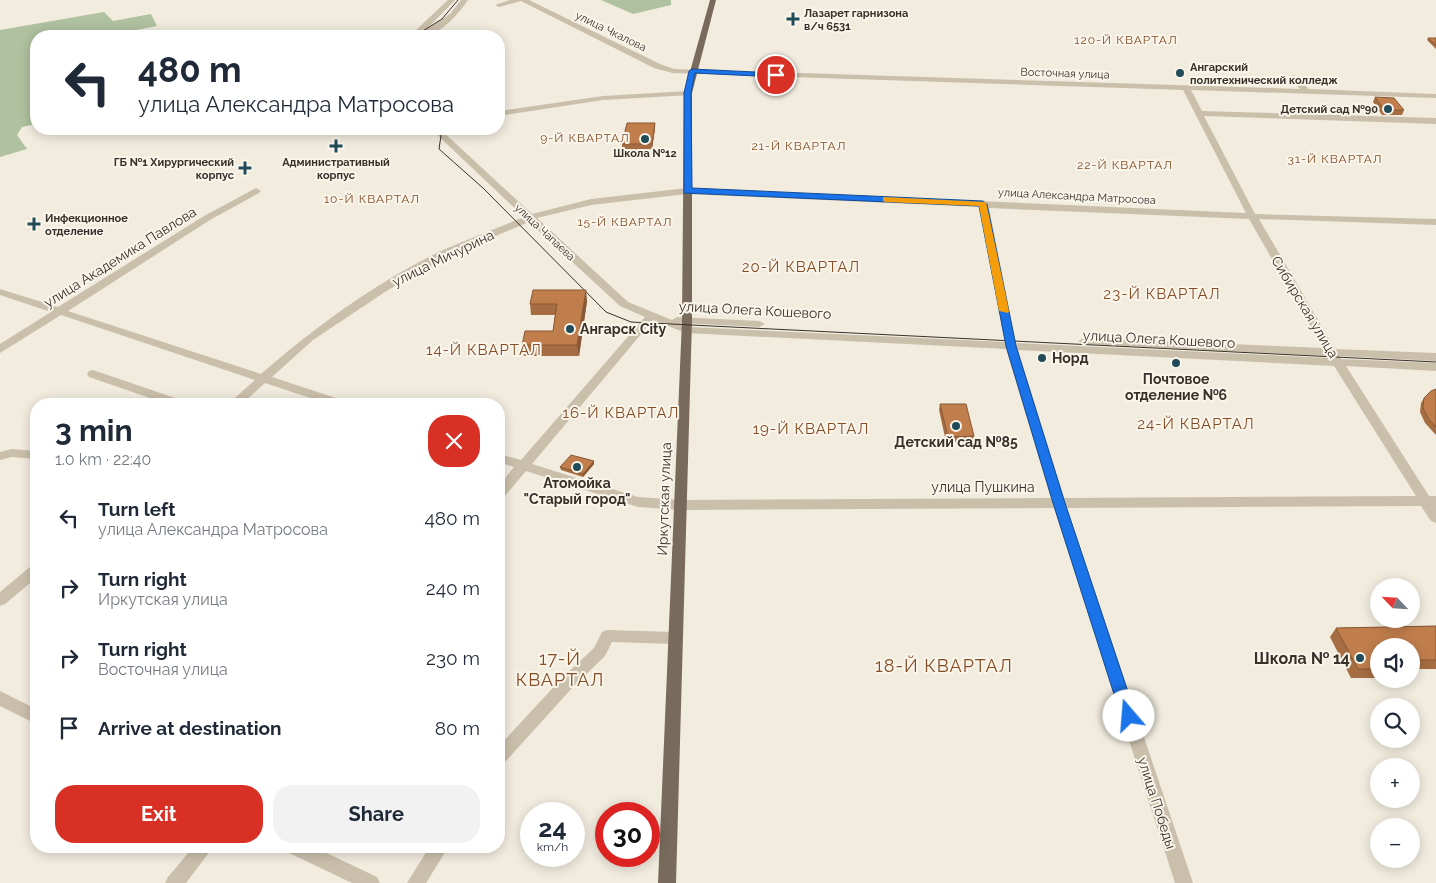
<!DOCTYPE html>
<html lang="en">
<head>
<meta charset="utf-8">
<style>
	:root { --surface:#fff; --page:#f2f2f3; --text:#1f2937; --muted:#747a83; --accent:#d93025 }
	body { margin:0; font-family:Raleway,sans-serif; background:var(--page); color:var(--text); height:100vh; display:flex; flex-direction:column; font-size:19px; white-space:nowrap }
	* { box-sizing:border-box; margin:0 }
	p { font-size:16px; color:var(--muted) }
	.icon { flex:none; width:28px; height:28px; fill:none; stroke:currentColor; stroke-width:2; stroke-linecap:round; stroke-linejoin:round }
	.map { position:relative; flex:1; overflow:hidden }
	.sheet { position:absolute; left:30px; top:398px; width:475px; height:455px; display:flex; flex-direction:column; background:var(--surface); border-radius:20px; box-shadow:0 2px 12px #0003 }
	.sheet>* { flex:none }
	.hud { position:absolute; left:30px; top:30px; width:475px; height:105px; border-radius:20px; box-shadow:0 2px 12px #0003; background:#fff; color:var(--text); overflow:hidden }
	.needle { width:32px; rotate:295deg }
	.tools { position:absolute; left:1370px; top:578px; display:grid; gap:10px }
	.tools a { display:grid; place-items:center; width:50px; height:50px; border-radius:50%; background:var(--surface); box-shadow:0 2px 12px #0003; font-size:25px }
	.speed { position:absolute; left:520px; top:802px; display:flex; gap:10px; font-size:25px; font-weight:700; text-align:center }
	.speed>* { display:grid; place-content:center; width:65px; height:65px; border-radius:50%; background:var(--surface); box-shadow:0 2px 12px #0003; line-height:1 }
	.speed small { font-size:12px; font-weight:400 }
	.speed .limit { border:8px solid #d22; background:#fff; color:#111 }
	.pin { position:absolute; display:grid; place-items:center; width:42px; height:42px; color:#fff; margin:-21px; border:2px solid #fff; border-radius:50%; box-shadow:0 1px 5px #0007 }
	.me { position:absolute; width:55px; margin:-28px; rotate:342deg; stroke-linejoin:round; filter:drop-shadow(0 0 4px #0008) }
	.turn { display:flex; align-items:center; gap:18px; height:105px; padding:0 25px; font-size:22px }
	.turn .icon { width:65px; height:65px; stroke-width:2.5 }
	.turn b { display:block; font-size:35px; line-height:42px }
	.round { display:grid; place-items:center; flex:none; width:52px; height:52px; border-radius:20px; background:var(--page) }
	.head { display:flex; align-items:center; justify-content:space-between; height:85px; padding:0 25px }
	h1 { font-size:30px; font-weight:700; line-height:38px }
	.action { display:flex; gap:10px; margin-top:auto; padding:10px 25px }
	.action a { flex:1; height:58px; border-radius:20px; background:var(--accent); color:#fff; font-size:20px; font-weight:700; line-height:58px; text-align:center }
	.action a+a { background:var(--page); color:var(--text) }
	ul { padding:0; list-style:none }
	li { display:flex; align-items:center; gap:15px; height:70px; padding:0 25px }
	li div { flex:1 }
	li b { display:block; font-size:19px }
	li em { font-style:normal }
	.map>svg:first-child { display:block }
</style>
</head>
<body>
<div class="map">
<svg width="1436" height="883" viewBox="0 0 1436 883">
	<rect width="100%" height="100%" fill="#f2ecdf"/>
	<g fill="#afc19f">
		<polygon points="601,0 671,0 671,5 633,14"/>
		<polygon points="104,12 113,21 151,14 157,26 126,32 128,36 36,36 36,124 22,127 17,135 27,149 0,157 0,30"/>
	</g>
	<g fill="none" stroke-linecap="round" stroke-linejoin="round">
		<g fill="#cabfab" fill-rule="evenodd">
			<polygon points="448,0 455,0 422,34 405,36 416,30"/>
			<path d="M 461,0 L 468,0 C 460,12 440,36 424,35 L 424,31 L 450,14 Z"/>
			<path d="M 510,0 L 529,0 L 660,64 L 674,69 L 1300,89 L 1290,77 L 1294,75 L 1309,89 L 1436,94 L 1436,98 L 1191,90 L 1202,111 L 1436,118 L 1436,124 L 1204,116 L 1255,214 L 1436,219 L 1436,225 L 1259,219 L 1335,349 L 1436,353 L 1436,361 L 1339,356 L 1341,359 L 1436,363 L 1436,371 L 1346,366 L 1429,496 L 1436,496 L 1436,523 L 1431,521 L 1421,506 L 1067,508 L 1193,883 L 1175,883 L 1054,508 L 680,510 L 638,507 L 526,471 L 504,497 L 499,499 L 499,486 L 514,467 L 499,462 L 499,454 L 521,460 L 645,317 L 620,306 L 529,222 L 450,255 L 388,290 L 313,340 L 272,377 L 345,401 L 347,404 L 328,404 L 265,383 L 242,404 L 228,404 L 255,380 L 61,315 L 0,353 L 0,344 L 51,312 L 0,295 L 0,289 L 58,307 L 204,216 L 256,188 L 261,191 L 259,193 L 210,220 L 68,311 L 261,374 C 316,326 377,282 443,250 C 470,238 497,228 524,217 L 431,129 L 440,129 L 532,214 L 591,199 L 687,188 L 1246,213 L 1183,90 L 673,73 L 654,68 L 521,1 L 499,7 L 495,5 ZM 687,194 L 979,207 L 1005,342 L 688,327 L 680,323 L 759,327 L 765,324 L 759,321 L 677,317 L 672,320 L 628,302 L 537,218 L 591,205 ZM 989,208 L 1249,219 L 1323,348 L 1084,338 L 1078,341 L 1084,344 L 1328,356 L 1329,358 L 1016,343 ZM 653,320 L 686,333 L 1006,349 L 1051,498 L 680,500 L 638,497 L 532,464 ZM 1018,350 L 1334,366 L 1416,496 L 1064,498 Z"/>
			<polygon points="688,91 691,91 691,95 603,100 499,116 499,111 603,96"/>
			<polygon points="93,370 184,401 186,404 167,404 89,377 87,374 89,371"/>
			<polygon points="12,449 36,451 36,459 12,457 0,460 0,452"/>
			<polygon points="36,565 36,578 5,604 0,606 0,592 31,566"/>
			<polygon points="607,630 674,632 679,634 681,638 679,642 674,644 612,642 605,656 573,687 505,762 499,764 499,746 563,677 594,648 602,632"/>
			<polygon points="0,691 36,709 36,724 0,706"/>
			<polygon points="194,846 214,846 186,883 165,883 168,877"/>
			<polygon points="284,846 312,846 377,877 380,883 352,883 287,852"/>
			<polygon points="430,846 449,846 426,883 407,883"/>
		</g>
		<polygon fill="#796b5c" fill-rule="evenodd" points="710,0 716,0 692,93 692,320 676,883 658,883 682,320 684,93"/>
		<g stroke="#38312a" stroke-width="1">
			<polyline points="415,36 442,19 458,0"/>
			<polyline points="442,129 439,149 483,188 606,312 631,322 1436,362"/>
		</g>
	</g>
	<g fill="#a66c42">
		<polygon points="1428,38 1436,38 1436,49 1427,40"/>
		<polygon points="1375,97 1404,110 1402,115 1382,115 1373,102"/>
		<polygon points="655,123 655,128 652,149 622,150 622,144"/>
		<polygon points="587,301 579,356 524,356 522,345 553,331 555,315 531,315 530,304"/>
		<polygon points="1436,389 1436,435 1425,423 1420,412 1421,403 1424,398"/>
		<polygon points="940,404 974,436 973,442 946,442 939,410"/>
		<polygon points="594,461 594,464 583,477 561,470 560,467"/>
		<polygon points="1436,626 1436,669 1411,669 1411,646 1379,646 1379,678 1351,678 1330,637 1336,628"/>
	</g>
	<g fill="#875836">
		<polygon points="655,123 655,128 652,149 652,144"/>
		<polygon points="586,290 587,301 579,356 577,345"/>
		<polygon points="594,461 594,464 583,477 583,474"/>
	</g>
	<g fill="#c17e4d" stroke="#875836">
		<polygon points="1428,38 1436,38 1436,45"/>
		<polygon points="1375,97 1394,98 1404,110 1384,110"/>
		<polygon points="627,123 655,123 652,144 622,144"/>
		<polygon points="533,290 586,290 577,345 522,345 525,331 553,331 557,304 530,304"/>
		<polygon points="1436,389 1436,427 1428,418 1423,408 1424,398 1431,391"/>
		<polygon points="940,404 966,404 974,436 948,437"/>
		<polygon points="571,455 594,461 583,474 560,467"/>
		<polygon points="1436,626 1436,660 1411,660 1411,646 1379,646 1379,669 1358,669 1336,628"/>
	</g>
	<polygon fill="#1a73e8" stroke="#114b97" points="692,69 776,73 779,75 776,77 695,73 691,93 692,188 983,201 987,204 1016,346 1065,503 1136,716 1134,720 1129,722 1123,720 1121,716 1053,503 1006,346 979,206 684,193 684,93 689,71"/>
	<polygon fill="#f59e0b" points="883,197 986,202 1009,311 1008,313 999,311 979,206 886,202 883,201"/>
	<g fill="#214b58" stroke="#f9f5eb" stroke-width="2">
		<path d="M790.5 11.5h5v5h5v5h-5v5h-5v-5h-5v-5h5z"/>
		<circle cx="1180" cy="73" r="5"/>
		<circle cx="1388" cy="109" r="5"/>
		<circle cx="645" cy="139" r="5"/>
		<path d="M333.5 138.5h5v5h5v5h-5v5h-5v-5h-5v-5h5z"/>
		<path d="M242.5 160.5h5v5h5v5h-5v5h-5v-5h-5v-5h5z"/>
		<path d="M31.5 216.5h5v5h5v5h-5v5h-5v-5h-5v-5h5z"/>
		<circle cx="570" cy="329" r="5"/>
		<circle cx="1042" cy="358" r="5"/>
		<circle cx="1176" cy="363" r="5"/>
		<circle cx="956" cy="426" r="5"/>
		<circle cx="577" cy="467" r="5"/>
		<circle cx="1360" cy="658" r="5"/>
	</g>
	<g text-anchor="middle" stroke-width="4" stroke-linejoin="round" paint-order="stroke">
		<g font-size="11" font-weight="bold" fill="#38312a" stroke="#f9f5eb" text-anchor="start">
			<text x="804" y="17">Лазарет гарнизона<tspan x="804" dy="13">в/ч 6531</tspan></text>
			<text x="1190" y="71">Ангарский<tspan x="1190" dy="13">политехнический колледж</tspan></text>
			<text x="1378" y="113" text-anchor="end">Детский сад №90</text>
			<text x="645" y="157" text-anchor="middle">Школа №12</text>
			<text x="234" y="166" text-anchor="end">ГБ №1 Хирургический<tspan x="234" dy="13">корпус</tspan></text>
			<text x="336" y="166" text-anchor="middle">Административный<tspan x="336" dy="13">корпус</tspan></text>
			<text x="45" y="222">Инфекционное<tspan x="45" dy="13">отделение</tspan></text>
		</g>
		<g font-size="11" fill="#38312a" stroke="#f9f5eb">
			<text transform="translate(611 31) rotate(26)" y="4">улица Чкалова</text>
			<text transform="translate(1065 73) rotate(2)" y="4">Восточная улица</text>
			<text transform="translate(1077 196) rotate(3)" y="4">улица Александра Матросова</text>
			<text transform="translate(545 232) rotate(43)" y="4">улица Чапаева</text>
		</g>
		<g font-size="12" letter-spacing="1" fill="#844d26" stroke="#f9f5eb">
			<text x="1126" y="44">120-Й КВАРТАЛ</text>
			<text x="585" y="142">9-Й КВАРТАЛ</text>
			<text x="799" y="150">21-Й КВАРТАЛ</text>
			<text x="1335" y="163">31-Й КВАРТАЛ</text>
			<text x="1125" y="169">22-Й КВАРТАЛ</text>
			<text x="372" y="203">10-Й КВАРТАЛ</text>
			<text x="625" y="226">15-Й КВАРТАЛ</text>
		</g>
		<g font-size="14" fill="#38312a" stroke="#f9f5eb">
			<text transform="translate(120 257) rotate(-32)" y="5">улица Академика Павлова</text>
			<text transform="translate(443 258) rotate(-26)" y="5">улица Мичурина</text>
			<text transform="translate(1305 307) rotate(59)" y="5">Сибирская улица</text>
			<text transform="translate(755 310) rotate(3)" y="5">улица Олега Кошевого</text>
			<text transform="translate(1159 339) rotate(3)" y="5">улица Олега Кошевого</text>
			<text x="983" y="492">улица Пушкина</text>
			<text transform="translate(664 499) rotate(-88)" y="5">Иркутская улица</text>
			<text transform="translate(1157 803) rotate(72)" y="5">улица Победы</text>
		</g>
		<g font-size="14" font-weight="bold" fill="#38312a" stroke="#f9f5eb">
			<text x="580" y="334" text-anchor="start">Ангарск City</text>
			<text x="1052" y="363" text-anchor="start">Норд</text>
			<text x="1176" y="384">Почтовое<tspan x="1176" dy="16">отделение №6</tspan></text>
			<text x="956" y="447">Детский сад №85</text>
			<text x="577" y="488">Атомойка<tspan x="577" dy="16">"Старый город"</tspan></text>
		</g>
		<g font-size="15" letter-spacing="1" fill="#844d26" stroke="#f9f5eb">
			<text x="801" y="272">20-Й КВАРТАЛ</text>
			<text x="1162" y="299">23-Й КВАРТАЛ</text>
			<text x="484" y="355">14-Й КВАРТАЛ</text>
			<text x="621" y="418">16-Й КВАРТАЛ</text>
			<text x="1196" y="429">24-Й КВАРТАЛ</text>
			<text x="811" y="434">19-Й КВАРТАЛ</text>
		</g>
		<g font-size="16" font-weight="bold" fill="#38312a" stroke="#f9f5eb" text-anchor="end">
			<text x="1350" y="664">Школа № 14</text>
		</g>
		<g font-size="18" letter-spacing="1" fill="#844d26" stroke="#f9f5eb">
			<text x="560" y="665">17-Й<tspan x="560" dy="21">КВАРТАЛ</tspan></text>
			<text x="944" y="672">18-Й КВАРТАЛ</text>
		</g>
	</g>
</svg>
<div class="tools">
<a><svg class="needle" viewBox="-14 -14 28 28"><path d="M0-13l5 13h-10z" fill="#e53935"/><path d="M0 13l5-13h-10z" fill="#747a83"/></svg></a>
<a><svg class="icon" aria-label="sound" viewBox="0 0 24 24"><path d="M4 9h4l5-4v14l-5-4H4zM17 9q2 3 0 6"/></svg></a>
<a><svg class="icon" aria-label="search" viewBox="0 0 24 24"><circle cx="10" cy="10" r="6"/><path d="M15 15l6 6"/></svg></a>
<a>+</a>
<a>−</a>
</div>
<div class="speed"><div>24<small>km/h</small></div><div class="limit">30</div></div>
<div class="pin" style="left:776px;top:75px;background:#d93025"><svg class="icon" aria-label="arrive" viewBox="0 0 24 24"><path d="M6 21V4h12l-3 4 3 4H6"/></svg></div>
<svg class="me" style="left:1129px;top:716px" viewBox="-20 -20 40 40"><circle r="19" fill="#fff"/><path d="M0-13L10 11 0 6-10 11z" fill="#1a73e8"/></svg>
<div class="hud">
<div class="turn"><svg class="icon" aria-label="left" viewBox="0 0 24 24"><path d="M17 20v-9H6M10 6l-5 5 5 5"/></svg><div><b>480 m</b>улица Александра Матросова</div></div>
</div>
<section class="sheet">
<div class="head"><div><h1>3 min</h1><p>1.0 km · 22:40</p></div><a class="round" style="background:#d93025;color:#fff"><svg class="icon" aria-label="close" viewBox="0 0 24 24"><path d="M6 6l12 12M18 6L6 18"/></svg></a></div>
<ul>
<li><svg class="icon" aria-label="left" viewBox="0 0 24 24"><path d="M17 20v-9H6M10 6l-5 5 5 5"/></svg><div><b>Turn left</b><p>улица Александра Матросова</p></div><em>480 m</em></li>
<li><svg class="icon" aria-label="right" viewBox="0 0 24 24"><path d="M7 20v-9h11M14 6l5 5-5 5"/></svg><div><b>Turn right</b><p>Иркутская улица</p></div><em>240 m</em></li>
<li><svg class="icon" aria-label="right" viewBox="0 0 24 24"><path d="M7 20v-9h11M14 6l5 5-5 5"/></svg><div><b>Turn right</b><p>Восточная улица</p></div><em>230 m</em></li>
<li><svg class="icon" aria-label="arrive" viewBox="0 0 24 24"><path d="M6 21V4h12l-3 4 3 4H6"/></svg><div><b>Arrive at destination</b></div><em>80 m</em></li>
</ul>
<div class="action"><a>Exit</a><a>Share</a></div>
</section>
</div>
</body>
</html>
